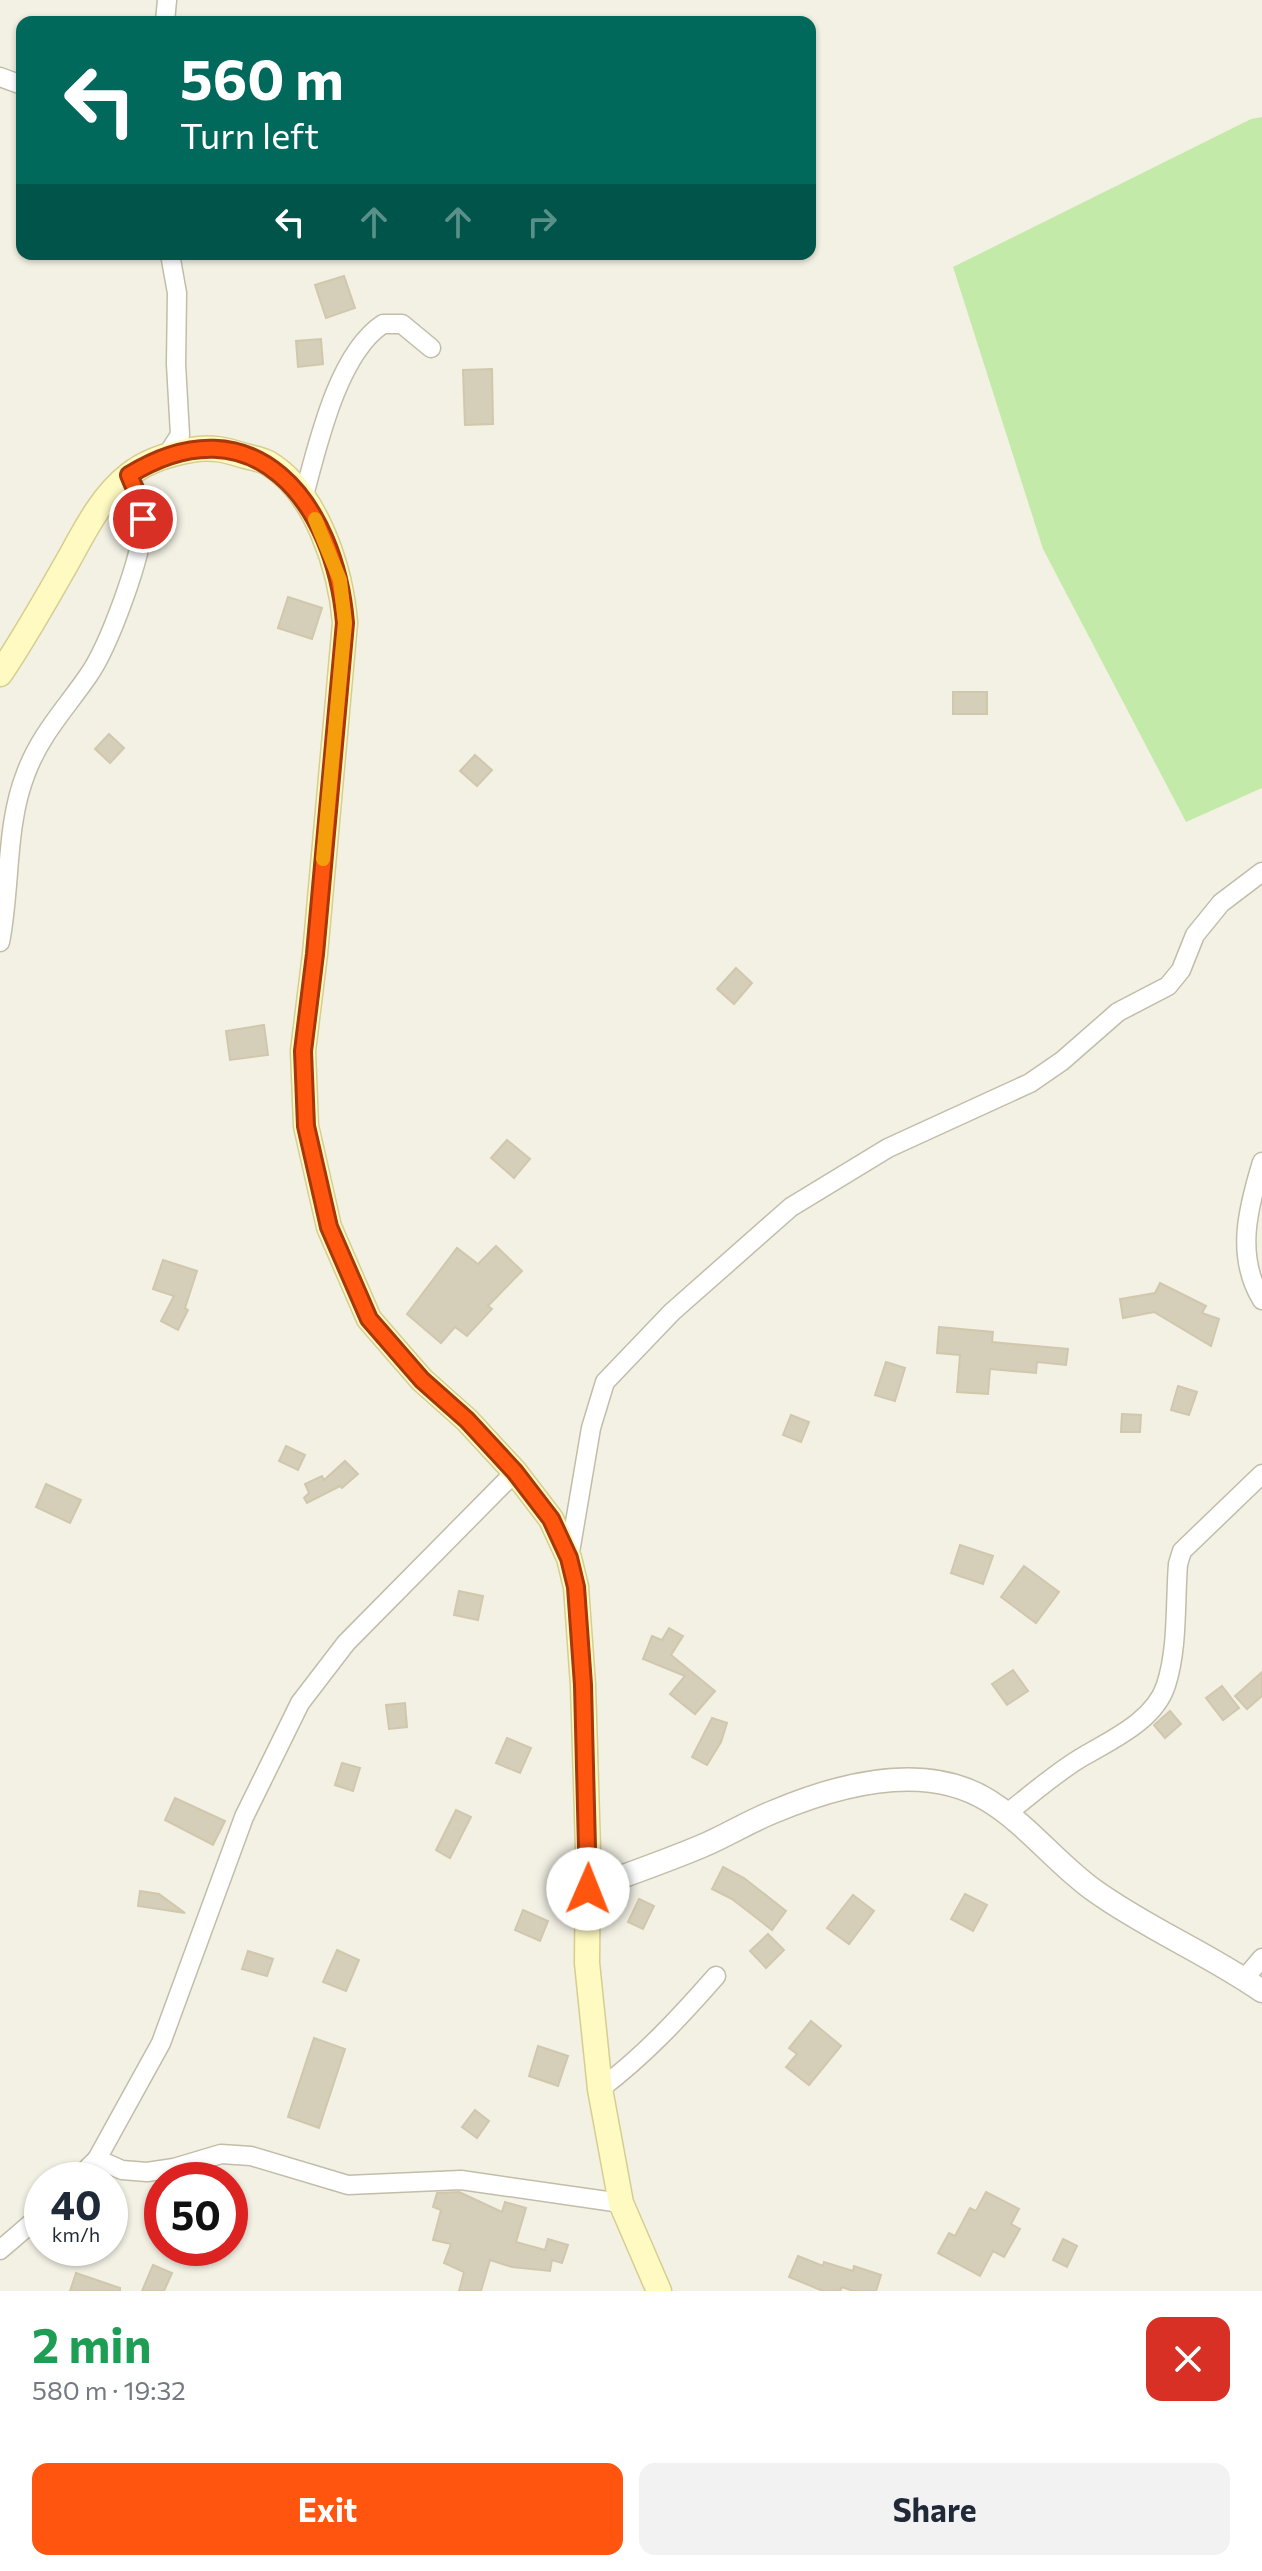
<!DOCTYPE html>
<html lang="en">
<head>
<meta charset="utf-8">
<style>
	:root { --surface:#fff; --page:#f2f2f3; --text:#1f2937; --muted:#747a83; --accent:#ff550f }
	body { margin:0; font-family:Commissioner,sans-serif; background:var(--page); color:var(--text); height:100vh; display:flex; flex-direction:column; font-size:30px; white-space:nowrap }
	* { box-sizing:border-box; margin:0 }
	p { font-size:26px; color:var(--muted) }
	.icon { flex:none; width:44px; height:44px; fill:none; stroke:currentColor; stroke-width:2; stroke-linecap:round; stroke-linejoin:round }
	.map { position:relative; height:2291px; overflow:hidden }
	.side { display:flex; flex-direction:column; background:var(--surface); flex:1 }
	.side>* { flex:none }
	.top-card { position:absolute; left:16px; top:16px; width:800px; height:244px; border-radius:16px; box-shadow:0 2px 6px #0004; background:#00695c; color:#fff; overflow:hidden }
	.speed { position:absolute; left:24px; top:2162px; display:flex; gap:16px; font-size:40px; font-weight:700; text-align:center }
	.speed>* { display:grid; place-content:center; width:104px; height:104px; border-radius:50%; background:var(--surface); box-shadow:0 2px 6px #0004; line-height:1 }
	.speed small { font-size:20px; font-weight:400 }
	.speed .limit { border:12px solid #d22; background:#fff; color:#111 }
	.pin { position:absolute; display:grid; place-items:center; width:68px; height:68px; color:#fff; margin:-34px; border:4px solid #fff; border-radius:50%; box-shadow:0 2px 8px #0007 }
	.me { position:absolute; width:88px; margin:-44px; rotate:1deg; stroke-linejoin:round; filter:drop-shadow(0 0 6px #0008) }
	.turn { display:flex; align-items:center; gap:28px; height:168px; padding:0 32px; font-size:36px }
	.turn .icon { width:104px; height:104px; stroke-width:2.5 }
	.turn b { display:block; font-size:56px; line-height:68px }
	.lanes { display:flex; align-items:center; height:76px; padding:0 32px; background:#0003; justify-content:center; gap:40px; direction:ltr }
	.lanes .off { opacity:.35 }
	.round { display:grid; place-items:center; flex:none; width:84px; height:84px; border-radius:16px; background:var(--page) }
	.overview { display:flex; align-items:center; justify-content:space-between; height:136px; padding:0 32px }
	h1 { font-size:48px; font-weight:700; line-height:60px; color:#1e9e55 }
	.action { display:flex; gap:16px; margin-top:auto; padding:16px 32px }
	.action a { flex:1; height:92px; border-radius:16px; background:var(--accent); color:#fff; font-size:32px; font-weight:700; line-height:92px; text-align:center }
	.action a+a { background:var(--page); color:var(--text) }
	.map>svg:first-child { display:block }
</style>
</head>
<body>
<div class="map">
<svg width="1262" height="2291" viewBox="0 0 1262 2291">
	<rect width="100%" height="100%" fill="#f3f1e4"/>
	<polygon fill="#c4eaaa" points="1262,117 1262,788 1186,822 1043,549 953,267 1251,119"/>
	<g fill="#d5ceb9" stroke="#d1c7ac" stroke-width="2">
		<polygon points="344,276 355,308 326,318 315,285"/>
		<polygon points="321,339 323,364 298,367 296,341"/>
		<polygon points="492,369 493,424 465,425 463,370"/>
		<polygon points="288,597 322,608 312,639 278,628"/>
		<rect x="953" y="692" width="34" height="22"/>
		<polygon points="109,734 124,748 110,763 95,749"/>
		<polygon points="475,755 492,770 477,786 460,771"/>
		<polygon points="736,968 752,983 734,1004 717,989"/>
		<polygon points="264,1025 268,1055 230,1060 226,1031"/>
		<polygon points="507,1140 530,1159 514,1178 491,1158"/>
		<polygon points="496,1246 522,1271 488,1306 492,1309 467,1336 455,1327 441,1343 407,1314 457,1248 478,1264"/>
		<polygon points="163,1260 197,1271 185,1308 188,1310 178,1330 161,1321 174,1296 153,1289"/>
		<polygon points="1160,1283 1206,1306 1202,1313 1219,1319 1211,1346 1154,1312 1123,1318 1120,1299 1155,1293"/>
		<polygon points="939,1327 993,1332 992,1342 1068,1349 1066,1365 1037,1362 1036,1373 990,1369 988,1394 957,1392 960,1355 937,1353"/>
		<polygon points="886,1362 905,1368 895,1401 875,1395"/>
		<polygon points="1178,1386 1197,1392 1189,1415 1171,1410"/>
		<polygon points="1122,1414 1141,1415 1140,1432 1121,1432"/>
		<polygon points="791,1415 809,1422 801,1442 783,1435"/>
		<polygon points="286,1446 305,1455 298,1470 279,1461"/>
		<polygon points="345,1461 358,1474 342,1488 340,1486 307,1503 304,1498 309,1493 305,1484 322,1476 324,1480"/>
		<polygon points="46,1484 81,1500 70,1523 36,1507"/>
		<polygon points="960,1545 993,1556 983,1584 951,1573"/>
		<polygon points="1024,1566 1059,1592 1036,1623 1001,1597"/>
		<polygon points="459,1591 483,1596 478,1620 454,1615"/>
		<polygon points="669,1628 683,1636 671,1655 715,1691 695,1714 670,1694 685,1676 643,1659 652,1636 662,1640"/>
		<polygon points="1013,1670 1028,1691 1007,1705 992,1684"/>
		<polygon points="1262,1672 1262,1696 1247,1709 1235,1696"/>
		<polygon points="1222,1686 1239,1708 1223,1720 1206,1698"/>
		<polygon points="405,1703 407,1727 389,1729 386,1705"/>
		<polygon points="1170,1711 1181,1724 1165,1738 1154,1725"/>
		<polygon points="712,1718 727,1723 721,1742 707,1765 692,1757"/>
		<polygon points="507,1738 531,1748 520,1773 496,1763"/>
		<polygon points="342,1763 360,1768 353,1791 335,1785"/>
		<polygon points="175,1798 225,1821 213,1845 165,1820"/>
		<polygon points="456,1810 471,1817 450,1858 436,1850"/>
		<polygon points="723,1867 744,1878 786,1911 772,1930 732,1899 712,1889"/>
		<polygon points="140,1891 159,1894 185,1913 138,1906"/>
		<polygon points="965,1894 987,1905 973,1931 951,1919"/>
		<polygon points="853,1895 874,1911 849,1944 827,1928"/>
		<polygon points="639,1899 654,1906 643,1929 628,1922"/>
		<polygon points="523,1910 548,1921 540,1941 515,1930"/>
		<polygon points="768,1934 784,1950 766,1968 750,1951"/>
		<polygon points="337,1950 359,1960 346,1991 323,1982"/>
		<polygon points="248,1951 273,1959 267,1976 242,1969"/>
		<polygon points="811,2021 841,2046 809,2085 786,2067 797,2054 789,2048"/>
		<polygon points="314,2038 345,2049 319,2128 288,2117"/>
		<polygon points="538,2046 568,2056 558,2086 529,2076"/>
		<polygon points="475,2110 489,2121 477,2138 462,2127"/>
		<polygon points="459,2192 502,2212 505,2202 526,2208 516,2242 545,2250 548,2239 568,2245 562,2263 552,2260 550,2271 512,2267 490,2260 481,2291 459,2291 464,2272 444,2263 451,2244 433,2240 441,2210 433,2207 437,2193"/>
		<polygon points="986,2192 1019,2209 1011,2224 1020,2229 1004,2257 993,2251 980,2276 938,2253 949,2233 955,2236 970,2208 976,2211"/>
		<polygon points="1063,2239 1077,2246 1067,2267 1053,2260"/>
		<polygon points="798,2256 823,2266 824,2262 853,2271 854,2266 881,2275 876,2291 853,2291 842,2287 840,2291 823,2291 789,2277"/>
		<polygon points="153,2265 172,2273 164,2291 142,2291"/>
		<polygon points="76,2273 120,2288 120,2291 70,2291"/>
	</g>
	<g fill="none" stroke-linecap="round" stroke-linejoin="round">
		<defs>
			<g id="minor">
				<polyline points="165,22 167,0"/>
				<polyline points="0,77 22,85"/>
				<polyline points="167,455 180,435 176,364 177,293 170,254"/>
				<path d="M 303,499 C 317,448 337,354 383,324 L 402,324 L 431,348"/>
				<path d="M 0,942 C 11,887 5,826 26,773 C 40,735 66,708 88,676 C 108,648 143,555 143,521 C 143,504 135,490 129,475"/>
				<path d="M 1262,1162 C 1248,1208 1235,1256 1262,1300"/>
				<polyline points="569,1558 591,1428 605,1382 672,1312 791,1207 888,1148 1030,1083 1062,1061 1118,1012 1168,986 1181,970 1195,935 1221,903 1262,872"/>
				<path d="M 1006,1814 C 1031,1795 1056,1772 1084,1756 C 1113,1739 1155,1720 1166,1685 C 1178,1648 1175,1603 1178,1564 L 1182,1551 L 1262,1474"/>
				<polyline points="1244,1979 1262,1958"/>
				<path d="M 600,2089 C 644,2056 680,2017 716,1976"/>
				<polyline points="97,2159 161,2043 244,1817 300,1703 346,1643 515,1472"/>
				<polyline points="76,2180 97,2159 122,2170 147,2172 174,2168 221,2154 251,2156 348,2185 461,2180 621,2203"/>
				<polyline points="0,2250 42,2214"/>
			</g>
			<path id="tertiary" d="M 588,1889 C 626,1875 664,1862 702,1846 C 726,1836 748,1822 773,1812 C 837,1785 924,1760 989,1801 C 1028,1825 1058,1865 1095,1891 C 1148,1929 1209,1954 1262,1991"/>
			<path id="secondary" d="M 0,674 C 25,637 47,598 69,559 C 85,530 102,496 129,475 C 146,461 169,454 191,450 C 211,446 226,450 245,456 C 252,458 261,459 268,463 C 317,492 341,571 345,623 L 315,954 L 303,1051 L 306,1126 L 329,1227 L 369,1319 L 422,1380 L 467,1420 L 515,1472 L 551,1519 L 569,1558 L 576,1587 L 583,1685 L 588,1849 L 587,1963 L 600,2089 L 621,2203 L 659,2291"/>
		</defs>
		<use href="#minor" stroke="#c2bda9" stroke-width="21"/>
		<use href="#tertiary" stroke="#c2bda9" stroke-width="25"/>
		<use href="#secondary" stroke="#d6ce91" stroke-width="27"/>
		<use href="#minor" stroke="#fff" stroke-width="18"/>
		<use href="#tertiary" stroke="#fff" stroke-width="22"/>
		<use href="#secondary" stroke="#fff9c2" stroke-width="24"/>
	</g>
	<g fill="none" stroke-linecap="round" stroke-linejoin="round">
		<defs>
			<path id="route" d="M 143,519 L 140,501 L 129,475 C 254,398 335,503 345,623 L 315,954 L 303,1051 L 306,1126 L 329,1227 L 369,1319 L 422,1380 L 467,1420 L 515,1472 L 551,1519 L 569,1558 L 576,1587 L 583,1685 L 588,1889"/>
		</defs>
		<use href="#route" stroke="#a6370a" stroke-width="20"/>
		<use href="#route" stroke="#ff550f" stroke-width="14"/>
		<polyline stroke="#f59e0b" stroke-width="14" points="315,519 340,580 345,623 323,859"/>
	</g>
</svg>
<div class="speed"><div>40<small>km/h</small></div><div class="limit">50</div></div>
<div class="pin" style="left:143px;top:519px;background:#d93025"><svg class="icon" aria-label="arrive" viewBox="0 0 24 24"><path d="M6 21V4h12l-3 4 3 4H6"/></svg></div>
<svg class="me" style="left:588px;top:1889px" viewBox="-20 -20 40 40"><circle r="19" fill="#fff"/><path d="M0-13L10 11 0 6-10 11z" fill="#ff550f"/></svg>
<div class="top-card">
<div class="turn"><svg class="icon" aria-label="left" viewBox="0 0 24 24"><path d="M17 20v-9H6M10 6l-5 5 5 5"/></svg><div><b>560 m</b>Turn left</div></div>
<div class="lanes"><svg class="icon" aria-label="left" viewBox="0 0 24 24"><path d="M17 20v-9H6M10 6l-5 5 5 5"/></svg><svg class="icon off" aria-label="ahead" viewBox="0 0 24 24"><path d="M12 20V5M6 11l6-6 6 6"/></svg><svg class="icon off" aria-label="ahead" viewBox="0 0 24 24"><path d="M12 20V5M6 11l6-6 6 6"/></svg><svg class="icon off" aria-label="right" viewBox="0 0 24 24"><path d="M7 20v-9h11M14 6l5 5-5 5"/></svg></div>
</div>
</div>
<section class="side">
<div class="overview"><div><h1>2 min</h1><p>580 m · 19:32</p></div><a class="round" style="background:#d93025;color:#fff"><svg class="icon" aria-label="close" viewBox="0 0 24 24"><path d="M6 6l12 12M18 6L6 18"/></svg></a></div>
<div class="action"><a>Exit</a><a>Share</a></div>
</section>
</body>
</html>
